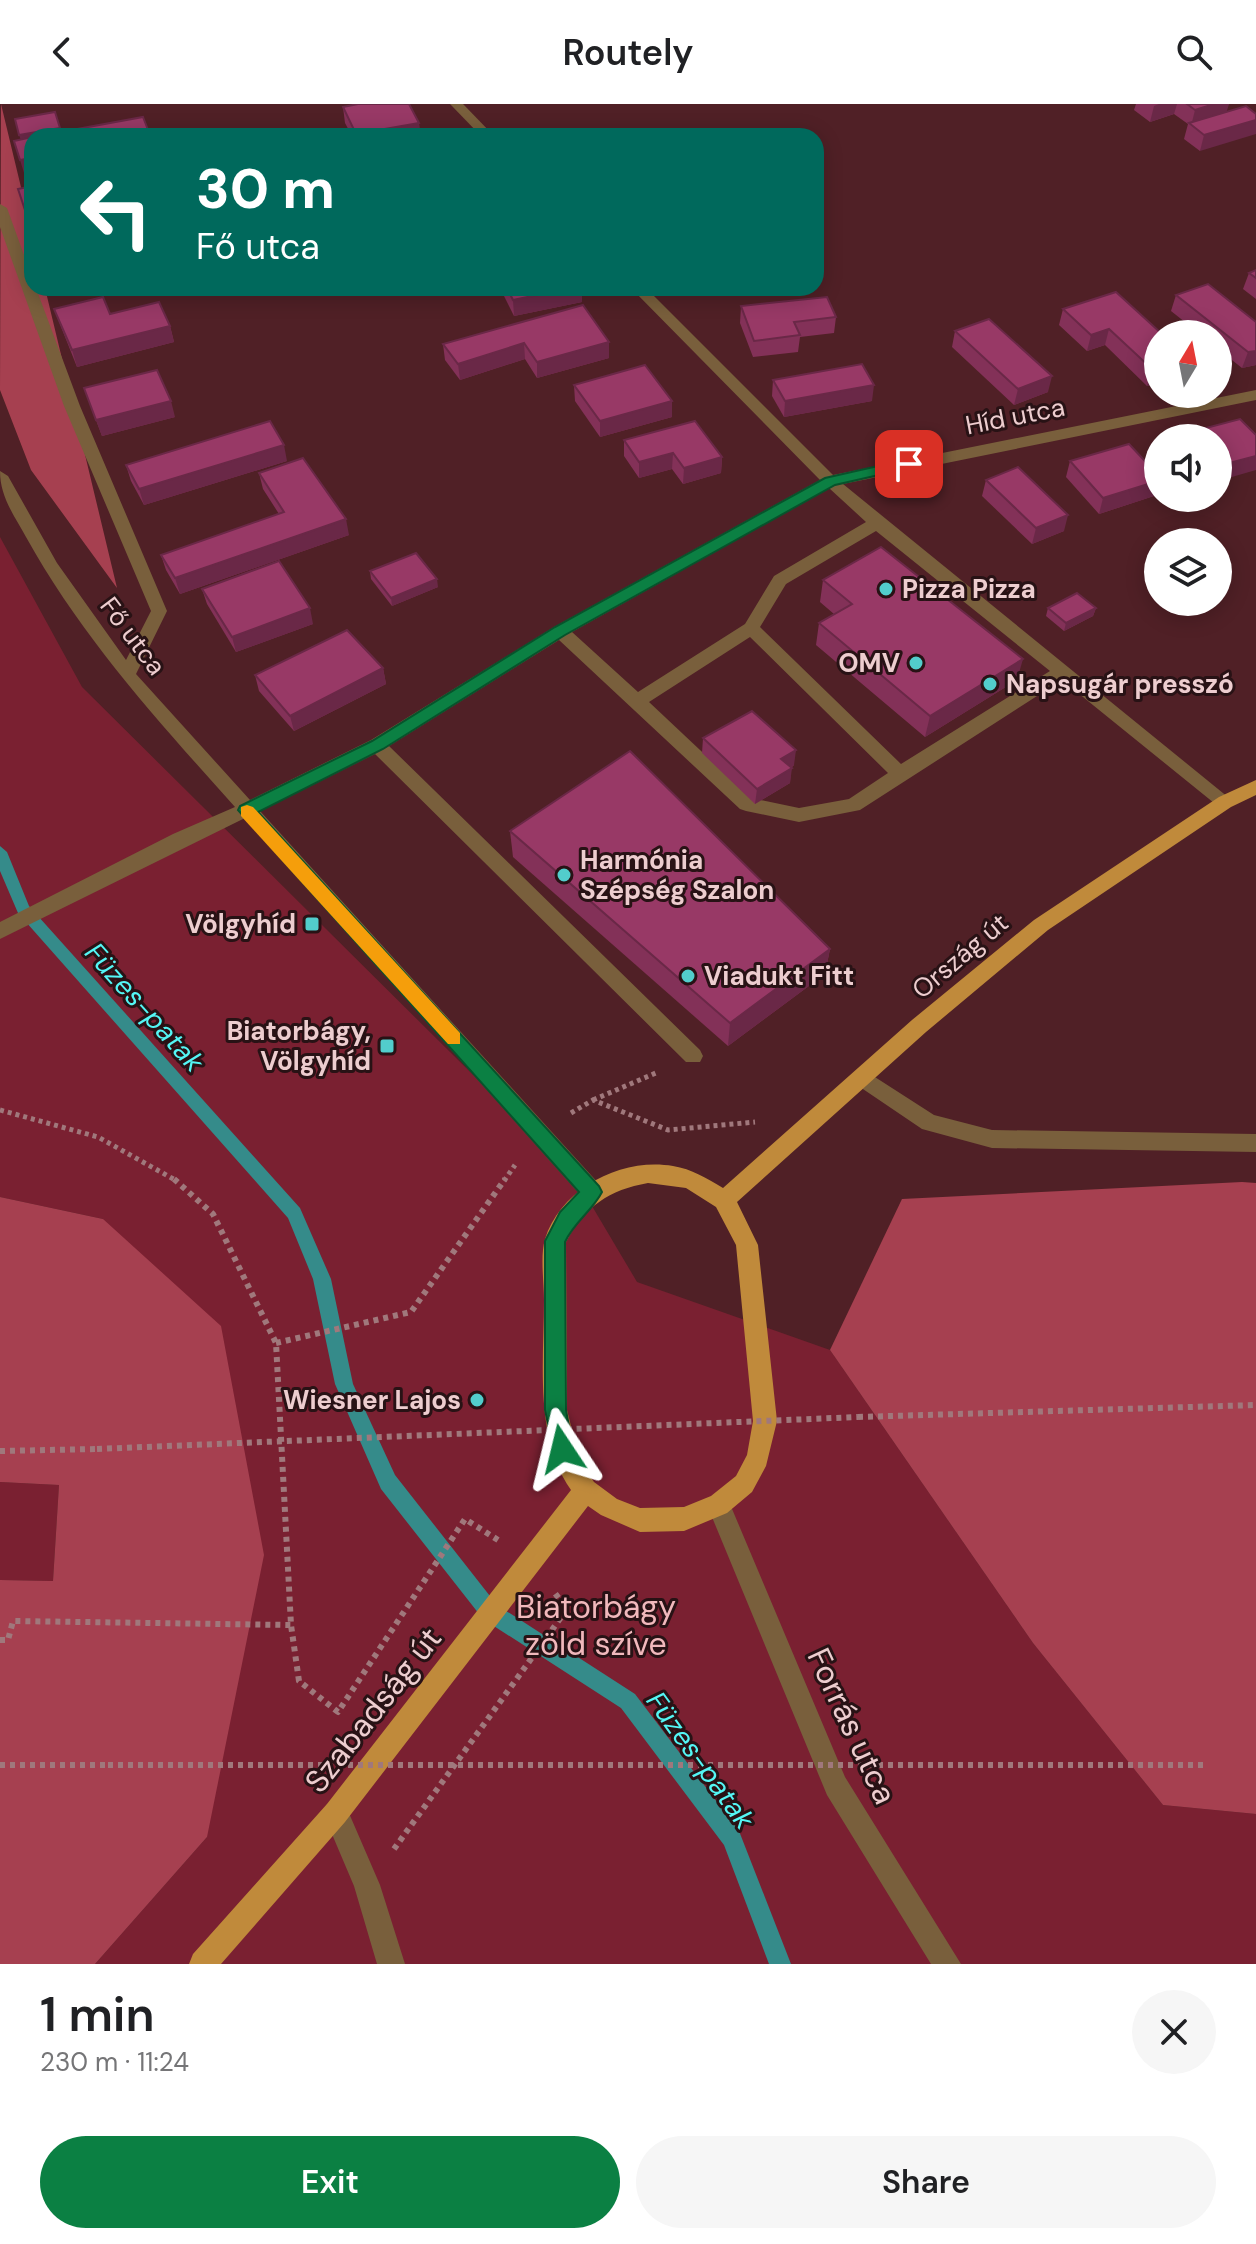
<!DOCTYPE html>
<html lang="en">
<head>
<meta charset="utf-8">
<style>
	:root { --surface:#fff; --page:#f6f6f6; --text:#202124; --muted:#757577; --accent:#0b8043 }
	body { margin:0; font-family:"DM Sans",sans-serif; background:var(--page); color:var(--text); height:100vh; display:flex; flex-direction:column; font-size:30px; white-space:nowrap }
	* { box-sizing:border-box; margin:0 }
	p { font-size:26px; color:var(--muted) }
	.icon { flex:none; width:44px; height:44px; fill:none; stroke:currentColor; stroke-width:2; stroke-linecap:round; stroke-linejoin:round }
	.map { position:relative; height:1860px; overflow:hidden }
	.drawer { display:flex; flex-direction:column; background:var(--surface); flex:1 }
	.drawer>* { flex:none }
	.hud { position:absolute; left:24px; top:24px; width:800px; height:168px; border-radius:24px; box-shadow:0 4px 20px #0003; background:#00695c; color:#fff; overflow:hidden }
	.needle { width:52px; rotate:10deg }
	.tools { position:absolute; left:1144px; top:216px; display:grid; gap:16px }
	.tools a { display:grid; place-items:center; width:88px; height:88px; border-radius:50%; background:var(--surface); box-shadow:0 4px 20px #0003; font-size:40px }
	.pin { position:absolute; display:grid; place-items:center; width:68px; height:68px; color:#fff; margin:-34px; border-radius:16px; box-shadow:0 4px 12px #0006 }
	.me { position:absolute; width:88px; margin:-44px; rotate:350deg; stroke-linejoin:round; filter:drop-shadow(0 0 6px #0008) }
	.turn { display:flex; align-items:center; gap:28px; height:168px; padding:0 40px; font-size:36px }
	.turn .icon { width:104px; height:104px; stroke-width:2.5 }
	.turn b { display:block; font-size:56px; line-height:68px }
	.round { display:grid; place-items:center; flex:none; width:84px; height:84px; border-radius:42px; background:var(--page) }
	.head { display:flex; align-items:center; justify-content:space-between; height:136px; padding:0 40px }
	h1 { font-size:48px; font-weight:600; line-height:60px }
	.button { display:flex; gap:16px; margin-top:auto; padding:16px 40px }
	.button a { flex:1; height:92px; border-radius:48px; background:var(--accent); color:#fff; font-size:32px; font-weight:600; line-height:92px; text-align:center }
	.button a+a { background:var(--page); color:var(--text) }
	header { display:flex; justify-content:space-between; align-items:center; height:104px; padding:0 40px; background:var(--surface); font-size:36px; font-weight:600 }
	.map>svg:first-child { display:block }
</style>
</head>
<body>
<header><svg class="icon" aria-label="back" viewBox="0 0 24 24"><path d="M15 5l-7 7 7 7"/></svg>Routely<svg class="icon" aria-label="search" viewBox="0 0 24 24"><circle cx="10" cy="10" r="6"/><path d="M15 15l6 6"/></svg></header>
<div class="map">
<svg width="1256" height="1860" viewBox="0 0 1256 1860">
	<rect width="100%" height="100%" fill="#502026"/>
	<g fill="#7a2031">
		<polygon points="0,433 82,583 573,1070 637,1178 830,1246 1033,1539 1163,1701 1256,1710 1256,1860 95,1860 207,1733 103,1115 0,1093"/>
		<polygon points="0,1378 59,1381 53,1477 0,1476"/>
	</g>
	<g fill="#a64050">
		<polygon points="1,0 32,129 32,184 45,184 117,484 31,366 0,286"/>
		<polygon points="1242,1078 1256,1079 1256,1710 1163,1701 1033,1539 830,1246 902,1095"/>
		<polygon points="0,1093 103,1115 221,1222 264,1451 207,1733 95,1860 0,1860 0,1476 53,1477 59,1381 0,1378"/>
	</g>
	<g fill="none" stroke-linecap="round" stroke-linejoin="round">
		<polygon fill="#358b8a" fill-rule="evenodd" points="0,742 7,748 29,802 300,1104 331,1175 353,1280 395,1371 497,1501 635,1590 739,1727 791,1860 769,1860 724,1741 621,1604 483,1515 381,1385 335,1280 313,1175 288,1114 18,809 0,767"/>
		<g stroke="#a0787c" stroke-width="5" stroke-dasharray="4 4" stroke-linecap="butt">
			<polyline points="593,996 658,968"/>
			<polyline points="0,1006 98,1033 177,1077"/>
			<polyline points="571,1009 593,996 668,1026 755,1018"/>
			<polyline points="504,1077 515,1061"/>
		</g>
		<g stroke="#a0787c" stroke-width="6" stroke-dasharray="5 5" stroke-linecap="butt">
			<polyline points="174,1075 213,1110 276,1239 291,1521 299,1577 338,1608 465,1415 498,1436"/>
			<polyline points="276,1239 411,1208 505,1075"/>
			<polyline points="858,1313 1256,1301"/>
			<polyline points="0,1347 97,1345"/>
			<polyline points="0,1536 8,1536 13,1517 291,1521"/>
			<polyline points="0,1661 108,1661"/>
			<polyline points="958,1661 1204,1661"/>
			<polyline points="394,1745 567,1505 554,1488"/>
		</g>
		<g fill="#795f3c" fill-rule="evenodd">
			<polygon points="450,0 463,0 494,32 481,32"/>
			<path d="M 0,100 L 7,104 L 32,173 L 32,184 L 36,184 L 80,302 L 167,507 L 136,570 L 250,696 L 371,636 L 554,523 L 820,376 L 631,184 L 646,184 L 833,371 L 1256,286 L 1256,296 L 843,380 L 1234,698 L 1225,705 L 1219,703 L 1062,576 L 860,706 L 799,718 L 746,707 L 740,705 L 559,536 L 389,642 L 700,946 L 703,952 L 700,958 L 686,958 L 375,650 L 260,707 L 600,1081 L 603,1088 L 600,1095 L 592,1097 L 584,1095 L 245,714 L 0,835 L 0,818 L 173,730 L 235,703 C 159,618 82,534 26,433 C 14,411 0,393 0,367 L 8,372 L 57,459 L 126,556 L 151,507 L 64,302 L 0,123 ZM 829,384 L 866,418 L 774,472 L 745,520 L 638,588 L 572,528 ZM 876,427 L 1050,567 L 901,660 L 760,523 L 786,480 ZM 750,533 L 888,669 L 849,695 L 799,704 L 751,694 L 649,598 Z"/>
			<polygon points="864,966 934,1011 992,1026 1256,1030 1256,1048 992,1044 922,1025 857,981 854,975 857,969"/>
			<polygon points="719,1389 727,1393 845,1673 961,1860 931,1860 827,1691 707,1401 711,1393"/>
			<polygon points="336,1696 345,1700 380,1781 405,1860 377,1860 354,1782 323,1709 327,1700"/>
		</g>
		<path fill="#c08a3b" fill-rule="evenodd" d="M 1256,676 L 1256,691 L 1231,703 L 1048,826 L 926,928 L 737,1098 L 758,1141 L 777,1317 L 766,1362 L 752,1388 L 727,1409 L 684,1427 L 640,1428 L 601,1411 L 588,1402 L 345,1718 L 221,1860 L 189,1860 L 193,1850 L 327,1700 L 571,1386 C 534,1334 544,1257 544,1196 C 544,1178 540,1152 545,1135 C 561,1084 622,1053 673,1062 C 692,1065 706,1074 723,1084 L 912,916 L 1034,816 L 1219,693 ZM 648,1079 L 686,1084 L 716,1103 L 736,1141 L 753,1317 L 747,1351 L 736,1372 L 711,1392 L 684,1403 L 640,1404 L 617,1395 L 594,1378 L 580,1358 L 567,1306 L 566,1138 C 585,1102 609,1086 648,1079 Z"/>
		<g stroke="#a0787c" stroke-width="6" stroke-dasharray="5 5" stroke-linecap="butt">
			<polyline points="97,1345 858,1313"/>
			<polyline points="108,1661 958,1661"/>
		</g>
	</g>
	<g fill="#833158">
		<polygon points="352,0 409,0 419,19 420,32 352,32 345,19 343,3 353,1"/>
		<polygon points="1136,0 1229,0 1200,47 1184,35 1188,20 1174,10 1150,18 1134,6"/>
		<polygon points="1256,166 1256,195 1243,185 1249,169"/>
		<polygon points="500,184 581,184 582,198 514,212"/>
		<polygon points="1116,188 1158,279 1147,282 1105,241 1087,247 1059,221 1063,205"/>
		<polygon points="1176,191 1256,218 1256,261 1242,264 1218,245 1218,230 1200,230 1171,207"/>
		<polygon points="741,202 836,213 834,229 800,233 798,248 753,253 740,219"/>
		<polygon points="54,205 110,210 170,222 174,238 77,263"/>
		<polygon points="955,227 1048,288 1014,301 952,243"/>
		<polygon points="609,238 609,254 537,274 525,255 460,276 445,256 443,240"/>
		<polygon points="773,276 872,297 784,313 772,292"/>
		<polygon points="574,281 672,297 672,313 600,333 575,297"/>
		<polygon points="84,284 175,313 102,332"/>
		<polygon points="624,336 722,353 721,369 683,380 672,365 639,374 624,352"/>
		<polygon points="287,357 144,401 131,377 126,361"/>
		<polygon points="1070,357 1158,371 1157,391 1099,410 1066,373"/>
		<polygon points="259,369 349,431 180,490 166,466 161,451 279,410 263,385"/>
		<polygon points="986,376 1064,427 1032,440 982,392"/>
		<polygon points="370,467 438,483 392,502 371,475"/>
		<polygon points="823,476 1017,576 925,633 816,541 819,519 834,510 820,498"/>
		<polygon points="202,485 313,520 236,548 207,500"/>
		<polygon points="1048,504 1096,504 1093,512 1064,527 1046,512"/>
		<polygon points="383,564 386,580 294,627 259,587 255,571"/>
		<polygon points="703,634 794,661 791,664 790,679 755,700 702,649"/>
		<polygon points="510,727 830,845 825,870 728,942 513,753"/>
	</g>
	<g fill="#6a2847">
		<polygon points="1159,0 1177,0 1174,10 1150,18 1154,2"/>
		<polygon points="1214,0 1229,0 1226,10 1191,22 1195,6"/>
		<polygon points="1256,16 1256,30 1200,47 1204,31"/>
		<polygon points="419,19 420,32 357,32 356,30"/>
		<polygon points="60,24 62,32 32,32 32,37 22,39 19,31"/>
		<polygon points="32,54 32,71 25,72 20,56"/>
		<polygon points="571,184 581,184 582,198 514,212 513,196"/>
		<polygon points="685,184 719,184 685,189"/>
		<polygon points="170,222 174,238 77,263 72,246"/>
		<polygon points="1109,225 1105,241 1087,247 1091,231"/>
		<polygon points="609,238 609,254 537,274 537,258"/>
		<polygon points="524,239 525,255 460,276 458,260"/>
		<polygon points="1256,247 1256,261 1242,264 1248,248"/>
		<polygon points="1158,264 1158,279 1147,282 1152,265"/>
		<polygon points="1052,272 1048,288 1014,301 1018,285"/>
		<polygon points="874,281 872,297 784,313 785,297"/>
		<polygon points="171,297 175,313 102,332 96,316"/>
		<polygon points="672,297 672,313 600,333 600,317"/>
		<polygon points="284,341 287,357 144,401 139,385"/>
		<polygon points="673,349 672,365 639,374 639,358"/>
		<polygon points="1256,352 1256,366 1218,377 1218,362"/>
		<polygon points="722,353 721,369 683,380 684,364"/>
		<polygon points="1158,377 1157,391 1099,410 1103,394"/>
		<polygon points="1068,411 1064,427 1032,440 1036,424"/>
		<polygon points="346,415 349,431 180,490 175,474"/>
		<polygon points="437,475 438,483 392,502 391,494"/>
		<polygon points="310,504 313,520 236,548 232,533"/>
		<polygon points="1096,504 1093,512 1064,527 1066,519"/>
		<polygon points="1023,555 1017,576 925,633 930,612"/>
		<polygon points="383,564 386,580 294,627 290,612"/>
		<polygon points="796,646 794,661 780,670 781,655"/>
		<polygon points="792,664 790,679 755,700 757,685"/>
		<polygon points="830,845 825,870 728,942 730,919"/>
	</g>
	<g fill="#983966" stroke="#6a2847" stroke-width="2">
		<polygon points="358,0 409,0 419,19 356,30 343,3"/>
		<polygon points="1187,0 1214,0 1195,6"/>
		<polygon points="1246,2 1256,10 1256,16 1204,31 1189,19"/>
		<polygon points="55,8 60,24 19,31 15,15"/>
		<polygon points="143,13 150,31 39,32"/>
		<polygon points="32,33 32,54 20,56 14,37"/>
		<polygon points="32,82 32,111 27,112 18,85"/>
		<polygon points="28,117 32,117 32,130"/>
		<polygon points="1256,166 1256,174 1249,169"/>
		<polygon points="1208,180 1256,218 1256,247 1248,248 1176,191"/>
		<polygon points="507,184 571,184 513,196"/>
		<polygon points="1116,188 1162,230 1158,230 1158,264 1152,265 1109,225 1091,231 1063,205"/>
		<polygon points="103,193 110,210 159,198 170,222 72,246 54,205"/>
		<polygon points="827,193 836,213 794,218 800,231 754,237 741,202"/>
		<polygon points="583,201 609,238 537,258 524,239 458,260 443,240"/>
		<polygon points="989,215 1052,272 1018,285 955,227"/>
		<polygon points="862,260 874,281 785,297 773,276"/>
		<polygon points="645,261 672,297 600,317 574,281"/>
		<polygon points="157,266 171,297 96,316 84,284"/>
		<polygon points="1240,315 1256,331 1256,352 1218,362 1218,334 1187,334 1183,330"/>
		<polygon points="270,317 284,341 139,385 126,361"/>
		<polygon points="695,317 722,353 684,364 673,349 639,358 624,336"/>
		<polygon points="1129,340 1158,371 1158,377 1103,394 1070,357"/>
		<polygon points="303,354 346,415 175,474 161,451 284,408 259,369"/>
		<polygon points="1018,363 1068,411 1036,424 986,376"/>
		<polygon points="881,443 1023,555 930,612 819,519 852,500 823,476"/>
		<polygon points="416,449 437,475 391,494 370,467"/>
		<polygon points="279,457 310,504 232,533 202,485"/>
		<polygon points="1077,489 1096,504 1066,519 1048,504"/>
		<polygon points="347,526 383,564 290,612 255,571"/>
		<polygon points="752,607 796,646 781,655 792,664 757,685 703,634"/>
		<polygon points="630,647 830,845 730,919 510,727"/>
	</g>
	<path fill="#0b8043" stroke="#07532c" stroke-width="2" d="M 909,355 L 916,360 L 914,363 L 835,381 L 565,531 L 383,645 L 258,708 L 599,1082 L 602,1088 C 593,1106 574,1118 565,1138 L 566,1306 L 573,1345 L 570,1353 L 562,1356 L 555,1353 L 545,1306 L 545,1137 L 560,1108 L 579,1088 L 238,706 L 240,702 L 372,637 L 555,523 L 825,374 Z"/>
	<polygon fill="#f59e0b" points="247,701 253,703 460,929 460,940 448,940 241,712 241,703"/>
	<g fill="#52cdcc" stroke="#281215" stroke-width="3">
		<circle cx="886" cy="485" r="8"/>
		<circle cx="916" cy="559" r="8"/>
		<circle cx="990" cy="580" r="8"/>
		<circle cx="564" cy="771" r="8"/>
		<rect x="304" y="812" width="16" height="16" rx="4"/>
		<circle cx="688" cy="872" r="8"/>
		<rect x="379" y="934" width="16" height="16" rx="4"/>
		<circle cx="477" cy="1296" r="8"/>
	</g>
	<g text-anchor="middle" stroke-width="6" stroke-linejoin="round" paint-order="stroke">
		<g font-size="26" fill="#edcdcf" stroke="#281215">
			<text transform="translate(1015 312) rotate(-11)" y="9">Híd utca</text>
			<text transform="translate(133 532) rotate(53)" y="9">Fő utca</text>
			<text transform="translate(960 852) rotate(-40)" y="9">Ország út</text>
		</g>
		<g font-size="26" font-weight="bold" fill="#edcdcf" stroke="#281215" text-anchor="start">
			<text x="902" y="494">Pizza Pizza</text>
			<text x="900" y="568" text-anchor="end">OMV</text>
			<text x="1006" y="589">Napsugár presszó</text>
			<text x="580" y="765">Harmónia<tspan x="580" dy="30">Szépség Szalon</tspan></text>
			<text x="296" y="829" text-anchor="end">Völgyhíd</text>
			<text x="704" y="881">Viadukt Fitt</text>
			<text x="371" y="936" text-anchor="end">Biatorbágy,<tspan x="371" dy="30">Völgyhíd</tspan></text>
			<text x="461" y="1305" text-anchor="end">Wiesner Lajos</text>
		</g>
		<g font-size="28" font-style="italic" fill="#54f6f5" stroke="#281215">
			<text transform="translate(145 903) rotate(48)" y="10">Füzes-patak</text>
			<text transform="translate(701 1656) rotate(54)" y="10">Füzes-patak</text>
		</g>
		<g font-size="32" fill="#f1b8bc" stroke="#281215">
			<text x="596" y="1514">Biatorbágy<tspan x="596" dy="37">zöld szíve</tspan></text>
		</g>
		<g font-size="32" fill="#edcdcf" stroke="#281215">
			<text transform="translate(373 1606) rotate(-52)" y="11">Szabadság út</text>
			<text transform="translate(852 1622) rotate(65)" y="11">Forrás utca</text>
		</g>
	</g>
</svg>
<div class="tools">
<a><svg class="needle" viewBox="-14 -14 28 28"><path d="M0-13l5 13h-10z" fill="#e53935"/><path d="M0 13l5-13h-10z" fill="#757577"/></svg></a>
<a><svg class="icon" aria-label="sound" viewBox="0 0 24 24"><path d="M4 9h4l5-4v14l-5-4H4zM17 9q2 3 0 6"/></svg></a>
<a><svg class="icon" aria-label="layers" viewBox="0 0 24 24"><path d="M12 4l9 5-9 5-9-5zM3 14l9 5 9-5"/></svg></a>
</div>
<div class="pin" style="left:909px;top:360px;background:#d93025"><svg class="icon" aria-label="arrive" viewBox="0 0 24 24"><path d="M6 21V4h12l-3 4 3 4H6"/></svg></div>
<svg class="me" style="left:562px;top:1345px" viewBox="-20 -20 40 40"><path d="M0-17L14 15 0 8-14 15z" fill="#0b8043" stroke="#fff" stroke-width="4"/></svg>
<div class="hud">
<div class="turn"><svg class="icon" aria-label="left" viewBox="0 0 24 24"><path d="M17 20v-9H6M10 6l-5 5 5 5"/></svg><div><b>30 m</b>Fő utca</div></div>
</div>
</div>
<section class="drawer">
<div class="head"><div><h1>1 min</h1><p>230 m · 11:24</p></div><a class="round"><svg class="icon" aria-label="close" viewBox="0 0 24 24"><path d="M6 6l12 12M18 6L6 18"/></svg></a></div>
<div class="button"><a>Exit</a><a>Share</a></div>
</section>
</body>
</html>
